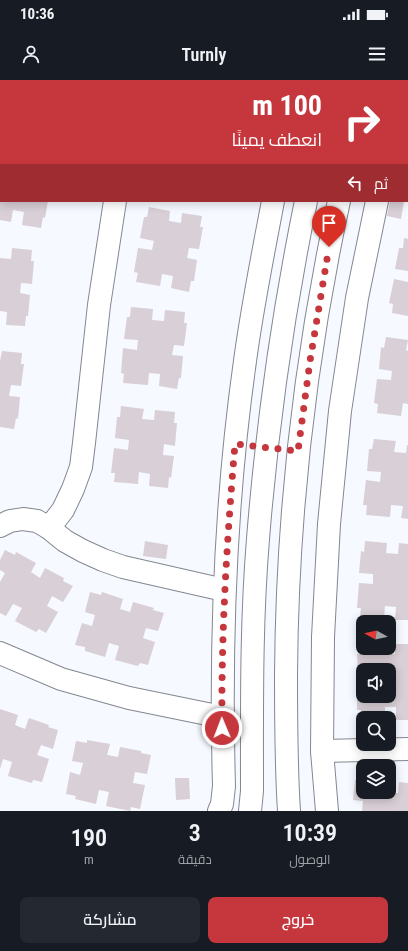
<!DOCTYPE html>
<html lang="ar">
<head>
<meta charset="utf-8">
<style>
	:root { --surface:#171b24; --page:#242831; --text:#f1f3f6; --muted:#9ea1a6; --accent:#c6373d }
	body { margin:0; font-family:"Roboto Condensed",Cairo,sans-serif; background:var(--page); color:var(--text); direction:rtl; height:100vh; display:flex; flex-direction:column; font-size:15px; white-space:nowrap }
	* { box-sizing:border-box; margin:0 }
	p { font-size:13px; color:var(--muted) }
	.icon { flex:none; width:22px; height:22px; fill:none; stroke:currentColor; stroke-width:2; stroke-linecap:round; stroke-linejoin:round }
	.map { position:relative; height:731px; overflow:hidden; direction:ltr }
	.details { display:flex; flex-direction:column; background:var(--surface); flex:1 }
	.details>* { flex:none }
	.banner { position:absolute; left:0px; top:0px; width:408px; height:122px; box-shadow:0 2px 10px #0003; direction:rtl; background:#c6373d; color:#fff; overflow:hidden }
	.needle { width:26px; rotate:278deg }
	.controls { position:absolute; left:356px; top:535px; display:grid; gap:8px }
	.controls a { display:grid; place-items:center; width:40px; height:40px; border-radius:8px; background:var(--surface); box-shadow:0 2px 10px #0003; font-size:20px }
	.pin { position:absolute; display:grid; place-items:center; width:34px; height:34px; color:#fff; margin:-41px -17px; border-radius:50% 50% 50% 0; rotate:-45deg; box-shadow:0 0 4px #0007 }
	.pin .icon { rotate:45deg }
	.me { position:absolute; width:44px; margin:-22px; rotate:359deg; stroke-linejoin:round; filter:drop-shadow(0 0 3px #0008) }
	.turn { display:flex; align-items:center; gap:14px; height:84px; padding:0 20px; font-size:18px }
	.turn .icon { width:52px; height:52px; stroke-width:2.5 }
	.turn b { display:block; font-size:28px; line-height:34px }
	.then { display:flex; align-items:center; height:38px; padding:0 20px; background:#0003; gap:8px; font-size:15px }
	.eta { display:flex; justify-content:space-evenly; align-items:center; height:68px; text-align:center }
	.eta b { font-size:24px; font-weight:600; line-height:28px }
	.action { display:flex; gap:8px; margin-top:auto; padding:8px 20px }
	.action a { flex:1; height:46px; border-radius:8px; background:var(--accent); color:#fff; font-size:16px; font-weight:600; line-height:46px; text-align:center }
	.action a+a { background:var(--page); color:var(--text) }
	.status { display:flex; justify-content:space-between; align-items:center; height:28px; padding:0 20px; background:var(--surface); direction:ltr }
	.status svg { height:11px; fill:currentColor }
	header { display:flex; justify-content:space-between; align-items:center; height:52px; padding:0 20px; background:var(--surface); font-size:18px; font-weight:600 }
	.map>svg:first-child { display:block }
</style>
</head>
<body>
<div class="status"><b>10:36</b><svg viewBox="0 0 49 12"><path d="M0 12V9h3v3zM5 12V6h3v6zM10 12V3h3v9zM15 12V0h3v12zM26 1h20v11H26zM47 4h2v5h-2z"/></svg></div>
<header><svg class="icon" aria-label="menu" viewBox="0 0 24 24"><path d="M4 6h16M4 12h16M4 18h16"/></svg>Turnly<svg class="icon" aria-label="person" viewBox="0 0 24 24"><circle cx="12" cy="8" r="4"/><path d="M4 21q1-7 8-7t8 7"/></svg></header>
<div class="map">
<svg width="408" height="731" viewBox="0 0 408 731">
	<rect width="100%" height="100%" fill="#f6f9ff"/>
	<g fill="#d9cfd6">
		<polygon points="0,121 48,121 45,138 43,137 41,148 22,145 24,132 13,130 11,142 0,140"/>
		<polygon points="390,121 404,121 401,139 387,136"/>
		<polygon points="149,127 170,131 169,141 181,143 182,133 202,136 200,147 203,147 199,169 189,168 187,178 197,180 194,201 191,201 189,212 171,208 173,196 162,194 160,206 136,202 138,193 134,192 138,168 152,170 154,161 140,158 144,137 147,137"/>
		<polygon points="404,158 408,159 408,191 395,189 399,168 403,168"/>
		<polygon points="12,168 32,170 31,181 34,181 32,204 21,203 20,213 30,215 28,236 26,236 25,246 6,245 7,232 0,231 0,178 11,179"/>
		<polygon points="394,199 408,202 408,236 392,233 393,224 389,223"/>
		<polygon points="131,227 153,229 152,240 164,241 165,230 185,232 184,243 187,243 184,266 174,265 172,275 183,276 181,298 179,298 177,309 159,306 160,294 149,293 148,305 123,303 124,294 121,293 123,268 137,270 138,260 124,259 127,237 130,237"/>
		<polygon points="386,257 408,260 406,270 408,271 408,324 403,323 401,336 377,333 378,324 374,323 377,299 391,300 392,291 379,289 381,267 384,268"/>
		<polygon points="2,271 22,273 21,284 24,284 21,306 11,305 9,316 20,317 18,339 16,338 14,349 0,347 0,281"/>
		<polygon points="121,326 144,329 142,339 154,340 155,330 175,332 174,343 177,343 175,366 164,364 163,375 174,376 171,398 169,397 168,408 149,406 150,394 139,392 138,404 114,402 115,393 111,393 114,368 128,370 129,360 115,358 117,337 120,337"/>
		<polygon points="374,359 396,361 394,372 406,373 407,365 408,365 408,439 401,438 403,426 391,425 390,437 366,435 367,425 363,425 366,400 380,402 381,392 367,391 369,369 372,369"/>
		<polygon points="145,461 168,465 166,479 143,476"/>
		<polygon points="365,461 387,463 386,473 398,474 399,463 408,464 408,540 395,540 396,527 385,526 384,539 360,537 361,528 357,528 359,503 373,504 373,494 359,493 361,471 364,472"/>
		<polygon points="5,470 15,475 16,472 36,483 31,492 40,498 45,488 64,498 63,501 73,506 63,522 52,516 47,526 58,532 46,553 39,549 36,552 15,541 22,528 13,524 6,536 0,533 0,502 5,493 0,490 0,480"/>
		<polygon points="90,512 101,515 102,512 123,519 120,529 130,532 133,522 154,528 153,530 164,533 158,551 146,548 143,558 155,562 148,585 140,583 138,586 115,580 119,566 109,563 105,577 85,571 85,567 75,565 82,543 92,546 95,535 85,532"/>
		<polygon points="361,563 363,563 363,568 383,568 383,574 395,574 395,564 408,564 408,640 396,640 396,627 385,627 385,638 363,638 363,639 361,639 361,630 357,630 357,606 363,606 363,616 389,616 389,590 363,590 363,596 358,596 357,574 361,574"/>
		<polygon points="0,629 18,635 15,645 25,649 29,638 49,645 48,647 58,650 53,669 41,665 37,675 49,679 42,702 33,700 32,703 8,696 12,682 3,679 0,689"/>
		<polygon points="87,660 110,664 107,675 118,677 120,667 141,671 141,673 151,675 147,694 135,692 133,703 145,705 140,729 131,727 130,731 106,726 109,712 99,710 96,724 75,719 76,716 66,714 70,692 80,695 83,683 72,681 76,661 87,663"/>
		<polygon points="175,698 189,698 190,719 176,720"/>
		<polygon points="355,700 363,701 363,712 398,713 399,702 408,703 408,731 362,731 363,721 353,720"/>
	</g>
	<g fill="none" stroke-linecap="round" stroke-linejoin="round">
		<defs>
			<g id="minor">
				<polyline points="140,1 141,0"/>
				<polyline points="302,1 302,0"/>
				<polyline points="334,1 334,0"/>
				<polyline points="368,1 368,0"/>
				<polyline points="406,1 406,0"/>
				<polyline points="0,446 10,441 23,439 37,441 49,448 65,461 83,471 103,480 123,487 224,510"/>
				<polyline points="49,448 63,430 73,409 81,387 84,363 99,225 115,121"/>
				<polyline points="0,573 61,599 129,618 222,637"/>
				<polyline points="322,671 408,669"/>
				<path d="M 219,731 L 222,724 L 224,706 C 220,564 225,422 245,281 C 252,228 263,174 273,121"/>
				<path d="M 250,731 L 252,711 C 252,627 251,543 258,459 C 267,346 283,233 306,121"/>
				<path d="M 289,731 C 286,686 286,640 286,595 C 287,435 305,277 339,121"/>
				<polyline points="327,731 322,671 323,557 329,444 340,331 357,218 377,121"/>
			</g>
		</defs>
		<use href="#minor" stroke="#838790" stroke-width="24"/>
		<use href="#minor" stroke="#fff" stroke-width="22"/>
	</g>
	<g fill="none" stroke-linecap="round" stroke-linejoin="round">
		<path stroke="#c6373d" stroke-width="7" stroke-dasharray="0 12.6" d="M 222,648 C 221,553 227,459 235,364 L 298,371 L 310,281 L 329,167"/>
	</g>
</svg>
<div class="controls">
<a><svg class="needle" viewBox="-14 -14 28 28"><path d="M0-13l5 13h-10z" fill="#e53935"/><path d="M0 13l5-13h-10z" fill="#9ea1a6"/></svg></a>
<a><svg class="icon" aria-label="sound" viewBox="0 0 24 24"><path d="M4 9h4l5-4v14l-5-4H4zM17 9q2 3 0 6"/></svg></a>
<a><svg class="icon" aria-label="search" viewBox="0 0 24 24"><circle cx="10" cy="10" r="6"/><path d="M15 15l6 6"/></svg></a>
<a><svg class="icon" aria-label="layers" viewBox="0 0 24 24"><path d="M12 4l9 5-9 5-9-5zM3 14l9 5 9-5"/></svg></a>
</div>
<div class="pin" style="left:329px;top:167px;background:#d93025"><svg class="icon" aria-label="arrive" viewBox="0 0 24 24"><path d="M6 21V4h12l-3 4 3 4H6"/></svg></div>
<svg class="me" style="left:222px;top:648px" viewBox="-20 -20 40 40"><circle r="17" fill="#c6373d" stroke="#fff" stroke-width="3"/><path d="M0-11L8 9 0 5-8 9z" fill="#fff"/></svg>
<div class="banner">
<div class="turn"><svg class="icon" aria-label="right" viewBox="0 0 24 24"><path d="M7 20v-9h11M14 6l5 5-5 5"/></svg><div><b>100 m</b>انعطف يمينًا</div></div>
<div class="then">ثم<svg class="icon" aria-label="left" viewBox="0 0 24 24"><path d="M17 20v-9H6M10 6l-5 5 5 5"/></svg></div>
</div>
</div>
<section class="details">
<div class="eta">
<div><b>10:39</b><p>الوصول</p></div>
<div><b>3</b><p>دقيقة</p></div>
<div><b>190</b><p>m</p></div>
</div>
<div class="action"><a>خروج</a><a>مشاركة</a></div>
</section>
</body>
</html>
